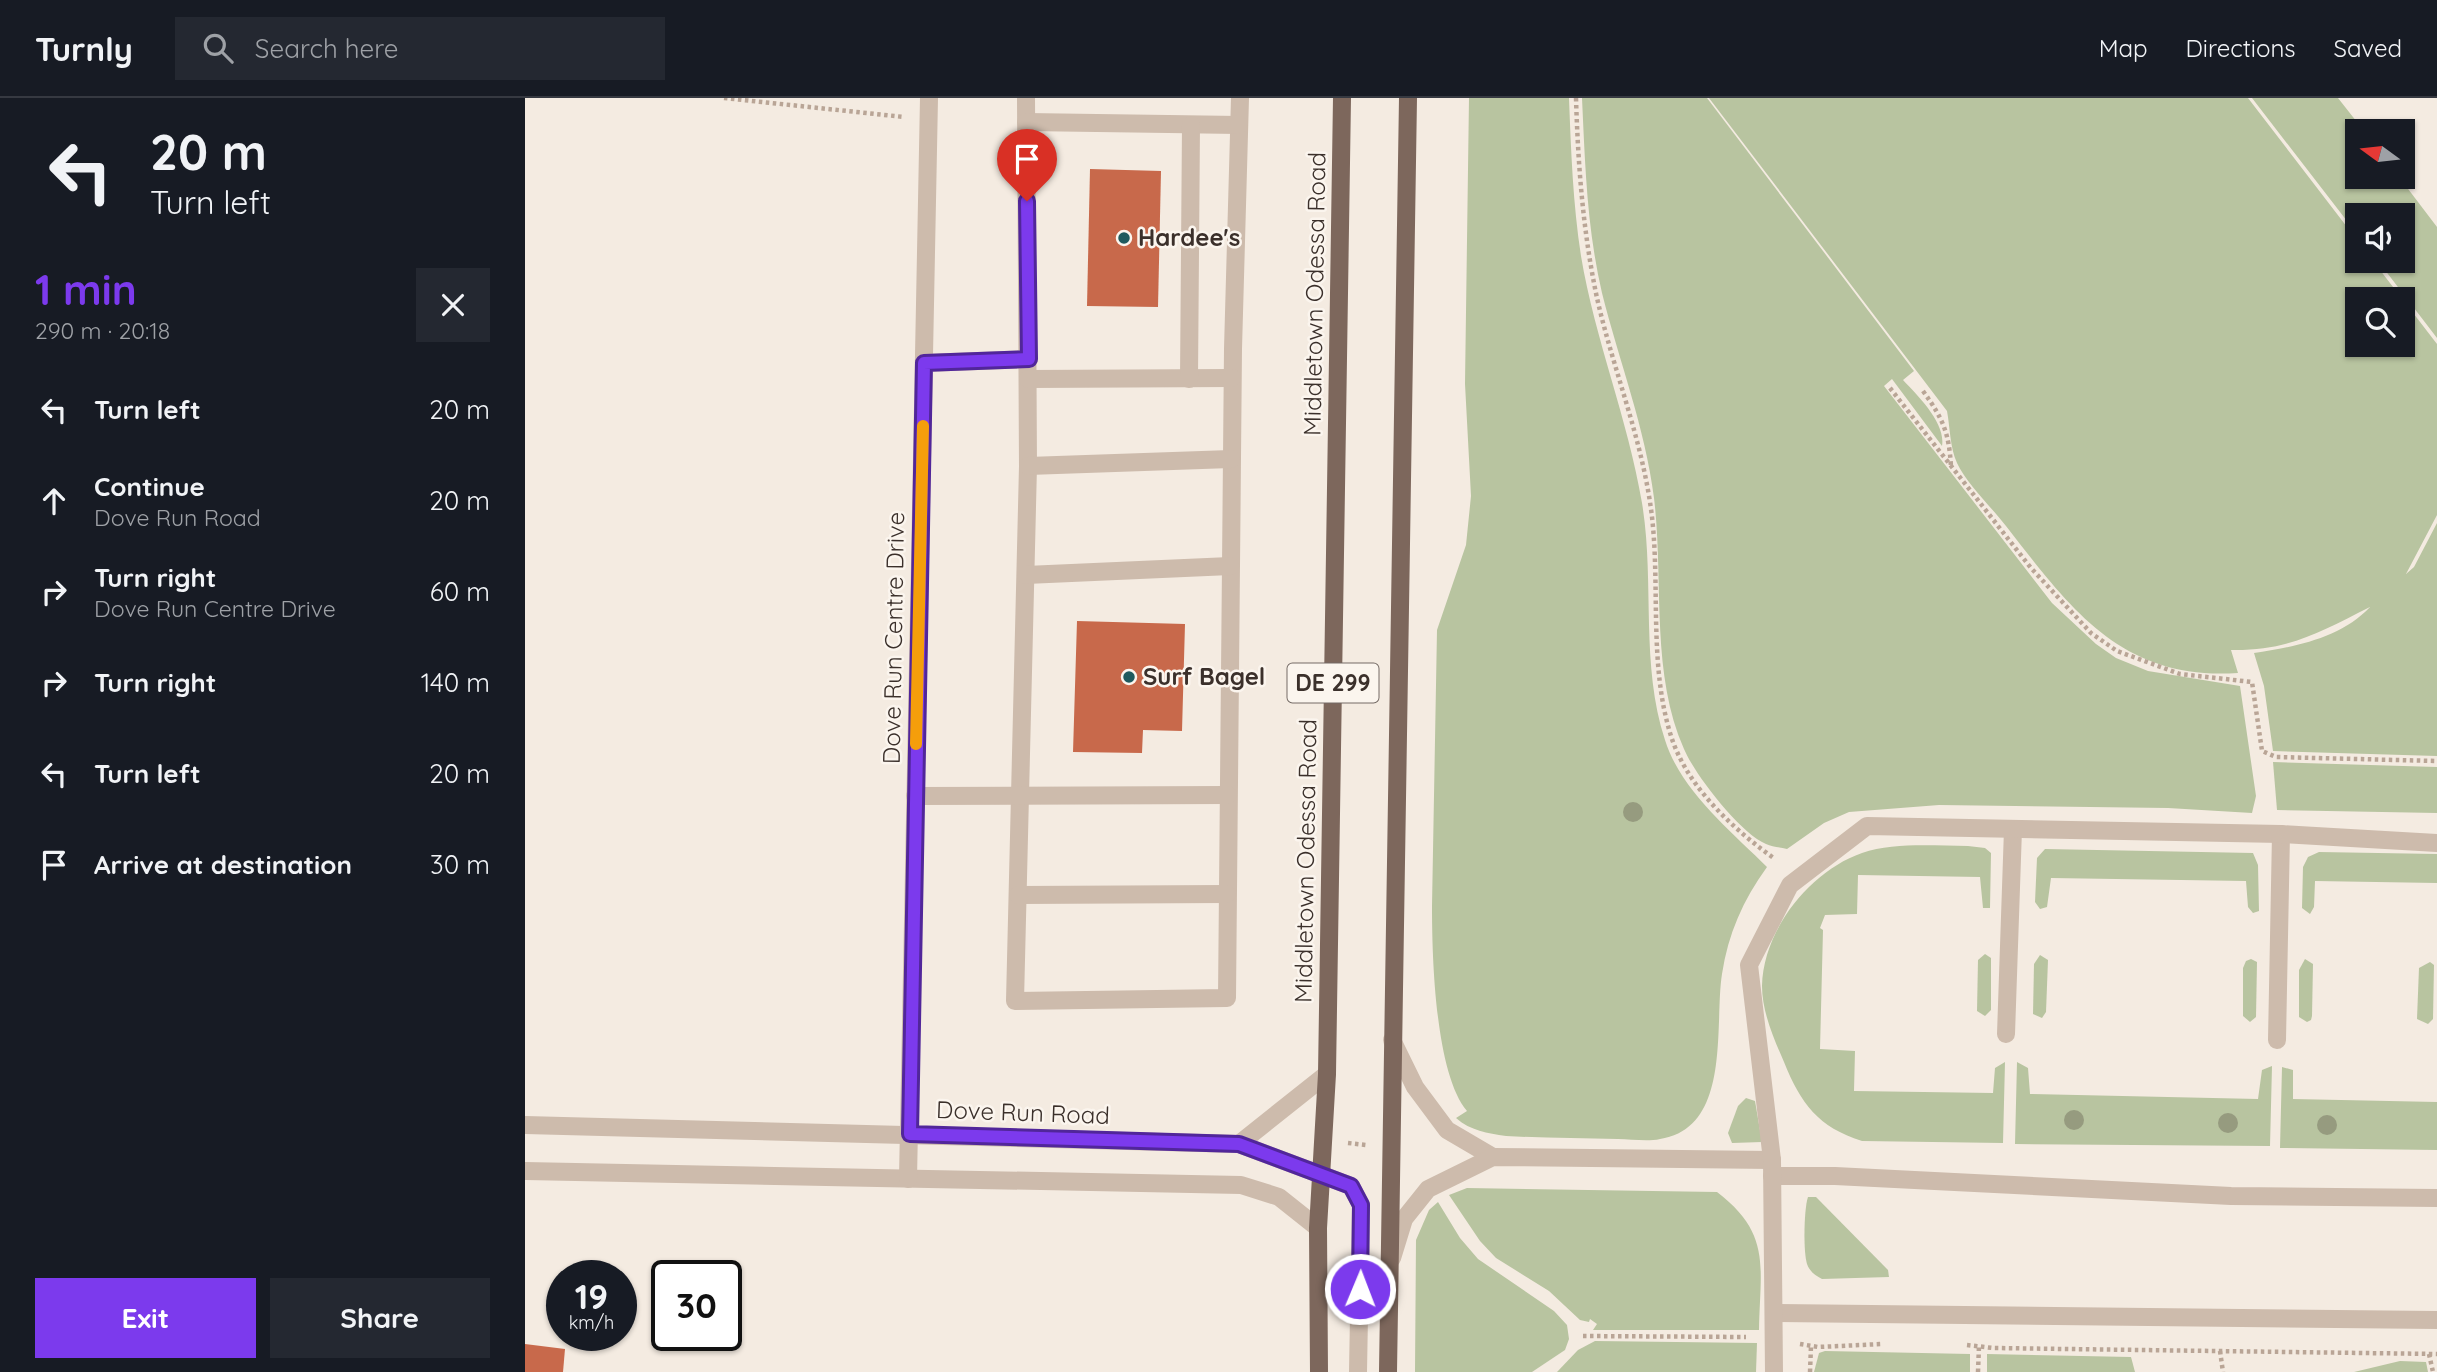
<!DOCTYPE html>
<html lang="en">
<head>
<meta charset="utf-8">
<style>
	:root { --surface:#171b24; --page:#242831; --text:#f1f3f6; --muted:#9ea1a6; --line:#363941; --accent:#7c3aed }
	body { margin:0; font-family:Quicksand,sans-serif; background:var(--page); color:var(--text); height:100vh; display:flex; flex-direction:column; font-size:26px; white-space:nowrap }
	* { box-sizing:border-box; margin:0 }
	p { font-size:23px; color:var(--muted) }
	.icon { flex:none; width:38px; height:38px; fill:none; stroke:currentColor; stroke-width:2; stroke-linecap:round; stroke-linejoin:round }
	.map { position:relative; flex:1; overflow:hidden }
	.drawer { display:flex; flex-direction:column; background:var(--surface); width:525px }
	.drawer>* { flex:none }
	.top-card { background:#171b24; color:var(--text); overflow:hidden }
	.needle { width:46px; rotate:285deg }
	.controls { position:absolute; left:1820px; top:21px; display:grid; gap:14px }
	.controls a { display:grid; place-items:center; width:70px; height:70px; border-radius:0px; background:var(--surface); box-shadow:0 2px 5px #0004; font-size:35px }
	.speed { position:absolute; left:21px; top:1162px; display:flex; gap:14px; font-size:35px; font-weight:700; text-align:center }
	.speed>* { display:grid; place-content:center; width:91px; height:91px; border-radius:50%; background:var(--surface); box-shadow:0 2px 5px #0004; line-height:1 }
	.speed small { font-size:18px; font-weight:400 }
	.speed .limit { border:4px solid #111; border-radius:10px; background:#fff; color:#111 }
	.pin { position:absolute; display:grid; place-items:center; width:60px; height:60px; color:#fff; margin:-72px -30px; border-radius:50% 50% 50% 0; rotate:-45deg; box-shadow:0 0 7px #0007 }
	.pin .icon { rotate:45deg }
	.me { position:absolute; width:77px; margin:-38px; rotate:1deg; stroke-linejoin:round; filter:drop-shadow(0 0 5px #0008) }
	.turn { display:flex; align-items:center; gap:24px; height:147px; padding:0 35px; font-size:32px }
	.turn .icon { width:91px; height:91px; stroke-width:2.5 }
	.turn b { display:block; font-size:49px; line-height:60px }
	.round { display:grid; place-items:center; flex:none; width:74px; height:74px; border-radius:0px; background:var(--page) }
	.overview { display:flex; align-items:center; justify-content:space-between; height:119px; padding:0 35px }
	h1 { font-size:42px; font-weight:800; line-height:52px; color:var(--accent) }
	.button { display:flex; gap:14px; margin-top:auto; padding:14px 35px }
	.button a { flex:1; height:80px; border-radius:0px; background:var(--accent); color:#fff; font-size:28px; font-weight:800; line-height:80px; text-align:center }
	.button a+a { background:var(--page); color:var(--text) }
	ul { padding:0; list-style:none }
	li { display:flex; align-items:center; gap:21px; height:91px; padding:0 35px }
	li div { flex:1 }
	li b { display:block; font-size:26px }
	li em { font-style:normal }
	header { display:flex; align-items:center; gap:42px; box-sizing:border-box; height:98px; padding:0 35px; background:var(--surface); border-bottom:2px solid var(--line) }
	header strong { font-size:33px }
	nav { display:flex; gap:38px; margin-inline-start:auto; font-size:24px }
	.search { width:490px; height:63px; background:var(--page); display:flex; align-items:center; gap:18px; box-sizing:border-box; padding:0 24px; border-radius:0px; color:var(--muted); font-size:26px }
	main { display:flex; flex:1; min-height:0 }
	.map>svg:first-child { display:block }
</style>
</head>
<body>
<header>
<strong>Turnly</strong>
<div class="search"><svg class="icon" aria-label="search" viewBox="0 0 24 24"><circle cx="10" cy="10" r="6"/><path d="M15 15l6 6"/></svg>Search here</div>
<nav><a>Map</a><a>Directions</a><a>Saved</a></nav>
</header>
<main>
<section class="drawer">
<div class="top-card">
<div class="turn"><svg class="icon" aria-label="left" viewBox="0 0 24 24"><path d="M17 20v-9H6M10 6l-5 5 5 5"/></svg><div><b>20 m</b>Turn left</div></div>
</div>
<div class="overview"><div><h1>1 min</h1><p>290 m · 20:18</p></div><a class="round"><svg class="icon" aria-label="close" viewBox="0 0 24 24"><path d="M6 6l12 12M18 6L6 18"/></svg></a></div>
<ul>
<li><svg class="icon" aria-label="left" viewBox="0 0 24 24"><path d="M17 20v-9H6M10 6l-5 5 5 5"/></svg><div><b>Turn left</b></div><em>20 m</em></li>
<li><svg class="icon" aria-label="ahead" viewBox="0 0 24 24"><path d="M12 20V5M6 11l6-6 6 6"/></svg><div><b>Continue</b><p>Dove Run Road</p></div><em>20 m</em></li>
<li><svg class="icon" aria-label="right" viewBox="0 0 24 24"><path d="M7 20v-9h11M14 6l5 5-5 5"/></svg><div><b>Turn right</b><p>Dove Run Centre Drive</p></div><em>60 m</em></li>
<li><svg class="icon" aria-label="right" viewBox="0 0 24 24"><path d="M7 20v-9h11M14 6l5 5-5 5"/></svg><div><b>Turn right</b></div><em>140 m</em></li>
<li><svg class="icon" aria-label="left" viewBox="0 0 24 24"><path d="M17 20v-9H6M10 6l-5 5 5 5"/></svg><div><b>Turn left</b></div><em>20 m</em></li>
<li><svg class="icon" aria-label="arrive" viewBox="0 0 24 24"><path d="M6 21V4h12l-3 4 3 4H6"/></svg><div><b>Arrive at destination</b></div><em>30 m</em></li>
</ul>
<div class="button"><a>Exit</a><a>Share</a></div>
</section>
<div class="map">
<svg width="1912" height="1274" viewBox="0 0 1912 1274">
	<rect width="100%" height="100%" fill="#f4ebe1"/>
	<g fill="#b8c4a0" fill-rule="evenodd">
		<path d="M 944,0 L 1044,0 C 1046,53 1048,106 1056,158 C 1070,242 1103,321 1117,405 C 1130,483 1115,565 1140,642 C 1156,693 1206,733 1242,769 C 1218,802 1203,836 1197,876 C 1189,927 1207,1030 1135,1041 C 1122,1044 1106,1041 1093,1041 C 1055,1040 1018,1040 981,1038 C 962,1035 946,1033 931,1020 L 942,1013 C 910,975 907,858 907,808 L 912,532 L 941,447 L 946,398 L 940,286 Z"/>
		<path d="M 1057,0 L 1182,0 L 1389,273 L 1378,282 C 1393,298 1421,325 1417,348 L 1367,281 L 1359,288 L 1527,505 L 1571,546 L 1591,560 L 1623,573 L 1715,588 L 1731,698 L 1727,715 L 1643,710 L 1414,707 L 1324,714 L 1299,725 L 1262,751 C 1255,749 1247,749 1241,746 C 1215,735 1170,677 1159,651 C 1125,574 1139,482 1129,400 C 1120,329 1094,263 1077,195 C 1062,131 1060,65 1057,0 Z"/>
		<path d="M 1184,0 L 1723,0 L 1832,142 L 1832,163 L 1848,163 L 1912,246 L 1912,417 L 1881,476 L 1889,469 L 1912,425 L 1912,658 L 1748,653 L 1739,588 L 1729,555 C 1770,549 1816,540 1845,509 C 1795,534 1764,553 1706,552 L 1713,575 C 1596,583 1545,510 1481,428 C 1468,411 1441,385 1432,365 C 1425,350 1425,329 1422,313 ZM 1832,201 L 1878,201 L 1878,247 L 1832,247 Z"/>
		<polygon points="1727,0 1813,0 1839,33 1832,33 1832,79 1874,79 1912,129 1912,240 1853,163 1878,163 1878,117 1832,117 1832,136"/>
		<polygon points="1748,664 1912,669 1912,715 1752,712"/>
		<path d="M 1443,748 L 1460,750 L 1466,755 L 1465,810 L 1458,810 L 1455,779 L 1333,777 L 1332,816 L 1300,817 L 1295,830 L 1298,832 L 1295,951 L 1330,953 L 1329,993 L 1468,995 L 1470,970 L 1480,964 L 1478,1045 L 1337,1043 C 1293,1029 1276,1006 1259,964 C 1249,941 1237,914 1237,888 C 1238,832 1285,773 1337,755 C 1369,744 1410,748 1443,748 Z"/>
		<polygon points="1520,751 1728,755 1733,767 1734,813 1728,815 1723,809 1721,783 1526,780 1522,809 1515,811 1510,804 1512,760"/>
		<polygon points="1794,754 1912,756 1912,785 1790,783 1789,809 1785,816 1777,810 1778,769 1783,759"/>
		<polygon points="1460,856 1466,860 1466,912 1460,918 1452,913 1453,862"/>
		<polygon points="1515,857 1523,862 1521,914 1517,920 1508,916 1509,866"/>
		<polygon points="1726,861 1732,864 1731,919 1725,924 1718,918 1718,870 1721,863"/>
		<polygon points="1780,861 1788,866 1787,918 1786,922 1782,924 1774,919 1774,872"/>
		<polygon points="1905,864 1909,867 1908,921 1903,926 1892,921 1894,870"/>
		<polygon points="1492,964 1503,970 1505,996 1733,1001 1737,972 1747,968 1745,1048 1490,1046"/>
		<polygon points="1757,969 1768,972 1768,1001 1912,1004 1912,1052 1755,1050"/>
		<polygon points="1221,1000 1230,1003 1237,1044 1207,1045 1203,1035 1213,1008"/>
		<path d="M 942,1090 L 1192,1094 C 1247,1136 1235,1169 1234,1232 L 1068,1232 L 1072,1226 L 1065,1221 L 1064,1224 L 1055,1222 L 1024,1193 L 971,1160 L 955,1143 L 924,1097 Z"/>
		<path d="M 1283,1099 L 1291,1099 L 1363,1172 L 1364,1179 L 1297,1181 C 1290,1177 1285,1174 1282,1166 C 1278,1153 1279,1110 1283,1099 Z"/>
		<polygon points="913,1104 935,1140 953,1161 1029,1213 1042,1227 1044,1241 1040,1252 1007,1274 890,1274 891,1142 904,1112"/>
		<polygon points="1070,1243 1232,1245 1231,1274 1032,1274 1053,1252"/>
		<polygon points="1300,1253 1445,1256 1445,1274 1289,1274 1294,1255"/>
		<polygon points="1462,1256 1606,1259 1610,1274 1462,1274"/>
		<polygon points="1875,1263 1901,1264 1903,1274 1829,1274"/>
	</g>
	<g fill="#c8694b">
		<polygon points="565,71 636,73 633,209 562,208"/>
		<polygon points="552,523 660,526 657,633 618,632 617,655 548,654"/>
		<polygon points="0,1246 40,1251 38,1274 0,1274"/>
	</g>
	<g fill="none" stroke-linecap="round" stroke-linejoin="round">
		<g stroke="#b9a596" stroke-width="4.5" stroke-dasharray="3.5 3.5" stroke-linecap="butt">
			<polyline points="199,0 379,19"/>
			<path d="M 1051,0 C 1053,67 1058,134 1072,200 C 1088,271 1116,338 1126,411 C 1136,485 1123,565 1146,638 C 1162,689 1208,731 1250,761"/>
			<polyline points="1365,290 1506,470 1566,535 1592,553 1655,576 1727,584 1737,653 1751,659 1912,663"/>
			<path d="M 1398,293 C 1418,321 1424,334 1426,369"/>
			<polyline points="823,1045 841,1047"/>
			<polyline points="1058,1238 1221,1239"/>
			<polyline points="1275,1246 1293,1249 1357,1246"/>
			<polyline points="1442,1247 1468,1250 1912,1256"/>
			<polyline points="1695,1253 1698,1274"/>
			<polyline points="1904,1256 1908,1274"/>
			<polyline points="1285,1274 1286,1248"/>
			<polyline points="1453,1274 1454,1248"/>
		</g>
		<g stroke="#cdbbac" stroke-width="18">
			<polyline points="501,0 503,368 490,903 702,900 708,251 715,0"/>
			<polyline points="501,24 714,27"/>
			<polyline points="399,265 504,261"/>
			<polyline points="503,281 707,280"/>
			<polyline points="664,281 666,27"/>
			<polyline points="503,368 706,361"/>
			<polyline points="501,477 705,468"/>
			<polyline points="390,698 703,697"/>
			<polyline points="493,797 702,796"/>
			<polyline points="1481,936 1488,731"/>
			<polyline points="1752,942 1756,736"/>
			<polyline points="1247,1078 1310,1078 1706,1098 1912,1100"/>
		</g>
		<g stroke="#cdbbac" stroke-width="18">
			<polyline points="867,942 890,989 922,1032 968,1059"/>
			<polyline points="0,1027 714,1046 802,976"/>
			<polyline points="714,1046 826,1088 836,1107 833,1274"/>
			<polyline points="0,1073 716,1087 754,1099 793,1130"/>
			<polyline points="383,1081 404,0"/>
			<polyline points="867,1160 879,1121 903,1091 968,1059 1247,1062"/>
			<polyline points="1249,1215 1912,1222"/>
			<polyline points="1249,1274 1247,1062 1224,867 1265,787 1342,728 1756,736 1912,745"/>
		</g>
		<g stroke="#7d675c" stroke-width="18">
			<polyline points="794,1274 793,1130 802,976 817,0"/>
			<polyline points="863,1274 883,0"/>
		</g>
	</g>
	<g fill="#969b7f">
		<circle cx="1108" cy="714" r="10"/>
		<circle cx="1549" cy="1022" r="10"/>
		<circle cx="1703" cy="1025" r="10"/>
		<circle cx="1802" cy="1027" r="10"/>
	</g>
	<g fill="none" stroke-linecap="round" stroke-linejoin="round">
		<defs>
			<polyline id="route" points="502,103 504,261 399,265 385,1036 714,1046 826,1088 836,1107 835,1191"/>
		</defs>
		<use href="#route" stroke="#51269a" stroke-width="18"/>
		<use href="#route" stroke="#7c3aed" stroke-width="12"/>
		<polyline stroke="#f59e0b" stroke-width="12" points="391,646 398,328"/>
	</g>
	<g fill="#1f5a5e" stroke="#fbf5ee" stroke-width="2.5">
		<circle cx="599" cy="140" r="7"/>
		<circle cx="604" cy="579" r="7"/>
	</g>
	<g text-anchor="middle" stroke-width="5" stroke-linejoin="round" paint-order="stroke">
		<rect fill="#fbf5ee" stroke="#756b66" stroke-width="2" x="762.5" y="565.5" width="91" height="39" rx="5"/>
		<g font-size="23" font-weight="bold" fill="#3b302b">
			<text x="808" y="593">DE 299</text>
		</g>
		<g font-size="24" font-weight="bold" fill="#3b302b" stroke="#fbf5ee" text-anchor="start">
			<text x="613" y="148">Hardee's</text>
			<text x="618" y="587">Surf Bagel</text>
		</g>
		<g font-size="24" fill="#3b302b" stroke="#fbf5ee">
			<text transform="translate(790 196) rotate(-89)" y="8">Middletown Odessa Road</text>
			<text transform="translate(369 540) rotate(-89)" y="8">Dove Run Centre Drive</text>
			<text transform="translate(781 763) rotate(-89)" y="8">Middletown Odessa Road</text>
			<text transform="translate(498 1015) rotate(2)" y="8">Dove Run Road</text>
		</g>
	</g>
</svg>
<div class="controls">
<a><svg class="needle" viewBox="-14 -14 28 28"><path d="M0-13l5 13h-10z" fill="#e53935"/><path d="M0 13l5-13h-10z" fill="#9ea1a6"/></svg></a>
<a><svg class="icon" aria-label="sound" viewBox="0 0 24 24"><path d="M4 9h4l5-4v14l-5-4H4zM17 9q2 3 0 6"/></svg></a>
<a><svg class="icon" aria-label="search" viewBox="0 0 24 24"><circle cx="10" cy="10" r="6"/><path d="M15 15l6 6"/></svg></a>
</div>
<div class="speed"><div>19<small>km/h</small></div><div class="limit">30</div></div>
<div class="pin" style="left:502px;top:103px;background:#d93025"><svg class="icon" aria-label="arrive" viewBox="0 0 24 24"><path d="M6 21V4h12l-3 4 3 4H6"/></svg></div>
<svg class="me" style="left:835px;top:1191px" viewBox="-20 -20 40 40"><circle r="17" fill="#7c3aed" stroke="#fff" stroke-width="3"/><path d="M0-11L8 9 0 5-8 9z" fill="#fff"/></svg>
</div>
</main>
</body>
</html>
